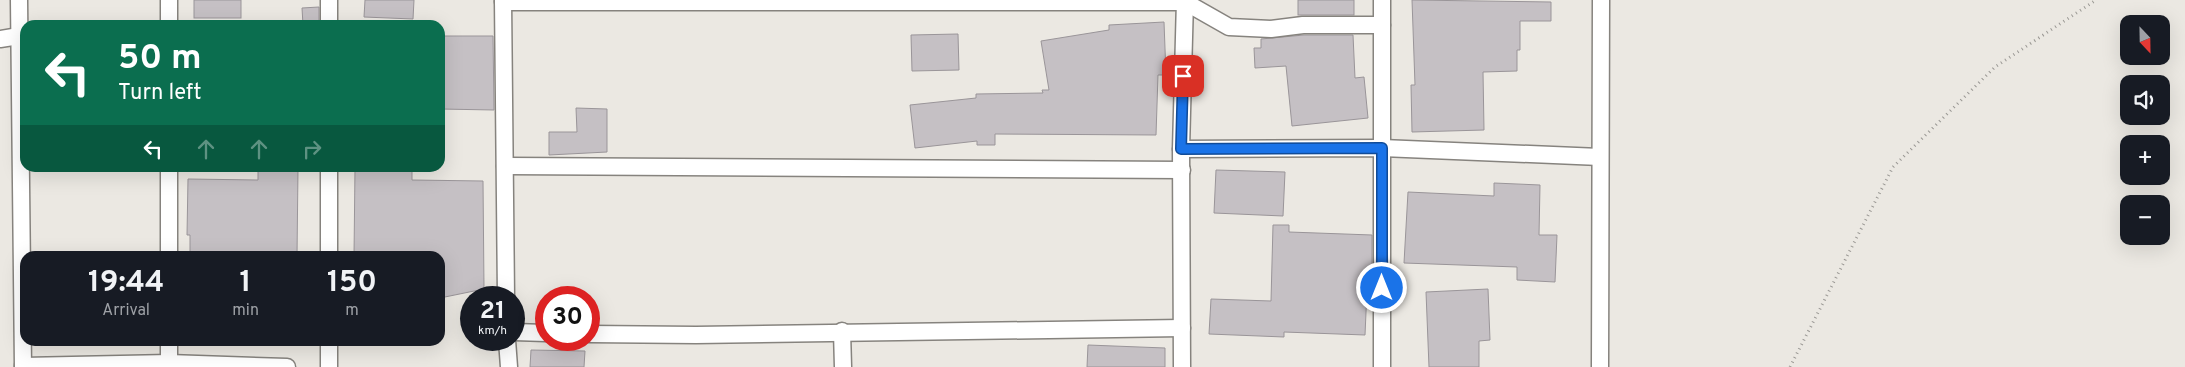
<!DOCTYPE html>
<html lang="en">
<head>
<meta charset="utf-8">
<style>
	:root { --surface:#171b24; --page:#20242c; --text:#f1f3f6; --muted:#9ea1a6 }
	body { margin:0; font-family:Overpass,sans-serif; background:var(--page); color:var(--text); height:100vh; display:flex; flex-direction:column; font-size:19px; white-space:nowrap }
	* { box-sizing:border-box; margin:0 }
	p { font-size:16px; color:var(--muted) }
	.icon { flex:none; width:28px; height:28px; fill:none; stroke:currentColor; stroke-width:2; stroke-linecap:round; stroke-linejoin:round }
	.map { position:relative; flex:1; overflow:hidden }
	.sheet { position:absolute; left:20px; top:251px; width:425px; height:95px; display:flex; flex-direction:column; background:var(--surface); border-radius:15px; box-shadow:0 5px 20px #0002 }
	.sheet>* { flex:none }
	.hud { position:absolute; left:20px; top:20px; width:425px; height:152px; border-radius:15px; box-shadow:0 5px 20px #0002; background:#0b6e4f; color:#fff; overflow:hidden }
	.needle { width:32px; rotate:158deg }
	.tools { position:absolute; left:2120px; top:15px; display:grid; gap:10px }
	.tools a { display:grid; place-items:center; width:50px; height:50px; border-radius:10px; background:var(--surface); box-shadow:0 5px 20px #0002; font-size:25px }
	.speed { position:absolute; left:460px; top:286px; display:flex; gap:10px; font-size:25px; font-weight:700; text-align:center }
	.speed>* { display:grid; place-content:center; width:65px; height:65px; border-radius:50%; background:var(--surface); box-shadow:0 5px 20px #0002; line-height:1 }
	.speed small { font-size:12px; font-weight:400 }
	.speed .limit { border:8px solid #d22; background:#fff; color:#111 }
	.pin { position:absolute; display:grid; place-items:center; width:42px; height:42px; color:#fff; margin:-21px; border-radius:10px; box-shadow:0 2px 8px #0006 }
	.me { position:absolute; width:55px; margin:-28px; rotate:0deg; stroke-linejoin:round; filter:drop-shadow(0 0 4px #0008) }
	.turn { display:flex; align-items:center; gap:18px; height:105px; padding:0 15px; font-size:22px }
	.turn .icon { width:65px; height:65px; stroke-width:2.5 }
	.turn b { display:block; font-size:35px; line-height:42px }
	.lanes { display:flex; align-items:center; height:48px; padding:0 15px; background:#0003; justify-content:center; gap:25px; direction:ltr }
	.lanes .off { opacity:.35 }
	.eta { display:flex; justify-content:space-evenly; align-items:center; height:85px; text-align:center }
	.eta b { font-size:30px; font-weight:700; line-height:35px }
	.map>svg:first-child { display:block }
</style>
</head>
<body>
<div class="map">
<svg width="2185" height="367" viewBox="0 0 2185 367">
	<rect width="100%" height="100%" fill="#ebe8e2"/>
	<g fill="#c5c0c4" stroke="#9a9599">
		<rect x="194" y="0" width="47" height="18"/>
		<polygon points="365,0 414,0 413,19 364,17"/>
		<rect x="1298" y="0" width="56" height="15"/>
		<polygon points="1412,0 1551,2 1551,21 1520,21 1520,50 1517,50 1517,71 1483,72 1484,130 1412,132 1411,85 1415,85"/>
		<polygon points="319,7 319,25 303,25 302,8"/>
		<polygon points="1164,22 1166,75 1158,75 1156,135 995,134 995,145 977,145 977,141 915,148 910,105 976,98 976,94 1043,93 1042,90 1049,90 1041,41 1109,30 1109,25"/>
		<polygon points="958,34 959,70 912,71 911,35"/>
		<polygon points="1304,35 1353,35 1355,78 1364,77 1368,118 1292,126 1286,66 1255,68 1254,48 1261,48 1261,39"/>
		<polygon points="440,36 493,36 494,110 440,109"/>
		<polygon points="576,108 607,109 607,152 549,155 549,132 577,132"/>
		<polygon points="258,168 298,168 297,256 190,256 190,235 187,235 188,179 258,180"/>
		<polygon points="355,168 412,168 412,180 483,181 484,289 440,298 440,256 354,256"/>
		<polygon points="1216,170 1285,172 1283,216 1214,213"/>
		<polygon points="1494,183 1540,185 1539,235 1557,235 1555,282 1517,280 1517,267 1404,263 1408,192 1494,196"/>
		<polygon points="1273,225 1289,225 1289,232 1372,235 1372,267 1368,267 1365,335 1284,332 1284,337 1209,334 1211,299 1271,301"/>
		<polygon points="1488,289 1490,340 1479,341 1479,367 1429,367 1426,292"/>
		<polygon points="1088,345 1165,348 1165,367 1087,367"/>
		<polygon points="531,350 585,351 584,367 530,367"/>
	</g>
	<g fill="none" stroke-linecap="round" stroke-linejoin="round">
		<defs>
			<g id="street">
				<polyline points="19,0 23,367"/>
				<polyline points="169,0 169,25"/>
				<polyline points="329,0 329,25"/>
				<polyline points="503,0 506,298"/>
				<polyline points="1382,0 1382,367"/>
				<polyline points="503,2 1185,2 1229,27 1271,29 1303,25 1382,25"/>
				<polyline points="0,39 19,36"/>
				<polyline points="1181,149 1382,148 1600,157"/>
				<polyline points="505,166 1182,170"/>
				<polyline points="169,168 169,256"/>
				<polyline points="329,168 329,256"/>
				<polyline points="842,331 843,367"/>
				<polyline points="514,332 546,333"/>
				<polyline points="589,334 696,335 1182,328"/>
				<polyline points="507,340 509,367"/>
				<polyline points="169,341 169,363"/>
				<polyline points="329,341 329,367"/>
				<polyline points="23,366 169,363 287,367"/>
				<polyline points="1182,367 1181,149 1185,0"/>
				<polyline points="1600,367 1601,0"/>
			</g>
		</defs>
		<use href="#street" stroke="#86837e" stroke-width="19"/>
		<polyline stroke="#9a9894" stroke-width="3" stroke-dasharray="1 4" stroke-linecap="butt" points="1790,367 1893,167 1995,67 2096,0"/>
		<use href="#street" stroke="#fff" stroke-width="16"/>
	</g>
	<g fill="none" stroke-linecap="round" stroke-linejoin="round">
		<defs>
			<polyline id="route" points="1183,76 1181,149 1382,148 1382,288"/>
		</defs>
		<use href="#route" stroke="#114b97" stroke-width="12"/>
		<use href="#route" stroke="#1a73e8" stroke-width="9"/>
	</g>
</svg>
<div class="tools">
<a><svg class="needle" viewBox="-14 -14 28 28"><path d="M0-13l5 13h-10z" fill="#e53935"/><path d="M0 13l5-13h-10z" fill="#9ea1a6"/></svg></a>
<a><svg class="icon" aria-label="sound" viewBox="0 0 24 24"><path d="M4 9h4l5-4v14l-5-4H4zM17 9q2 3 0 6"/></svg></a>
<a>+</a>
<a>−</a>
</div>
<div class="speed"><div>21<small>km/h</small></div><div class="limit">30</div></div>
<div class="pin" style="left:1183px;top:76px;background:#d93025"><svg class="icon" aria-label="arrive" viewBox="0 0 24 24"><path d="M6 21V4h12l-3 4 3 4H6"/></svg></div>
<svg class="me" style="left:1382px;top:288px" viewBox="-20 -20 40 40"><circle r="17" fill="#1a73e8" stroke="#fff" stroke-width="3"/><path d="M0-11L8 9 0 5-8 9z" fill="#fff"/></svg>
<div class="hud">
<div class="turn"><svg class="icon" aria-label="left" viewBox="0 0 24 24"><path d="M17 20v-9H6M10 6l-5 5 5 5"/></svg><div><b>50 m</b>Turn left</div></div>
<div class="lanes"><svg class="icon" aria-label="left" viewBox="0 0 24 24"><path d="M17 20v-9H6M10 6l-5 5 5 5"/></svg><svg class="icon off" aria-label="ahead" viewBox="0 0 24 24"><path d="M12 20V5M6 11l6-6 6 6"/></svg><svg class="icon off" aria-label="ahead" viewBox="0 0 24 24"><path d="M12 20V5M6 11l6-6 6 6"/></svg><svg class="icon off" aria-label="right" viewBox="0 0 24 24"><path d="M7 20v-9h11M14 6l5 5-5 5"/></svg></div>
</div>
<section class="sheet">
<div class="eta">
<div><b>19:44</b><p>Arrival</p></div>
<div><b>1</b><p>min</p></div>
<div><b>150</b><p>m</p></div>
</div>
</section>
</div>
</body>
</html>
